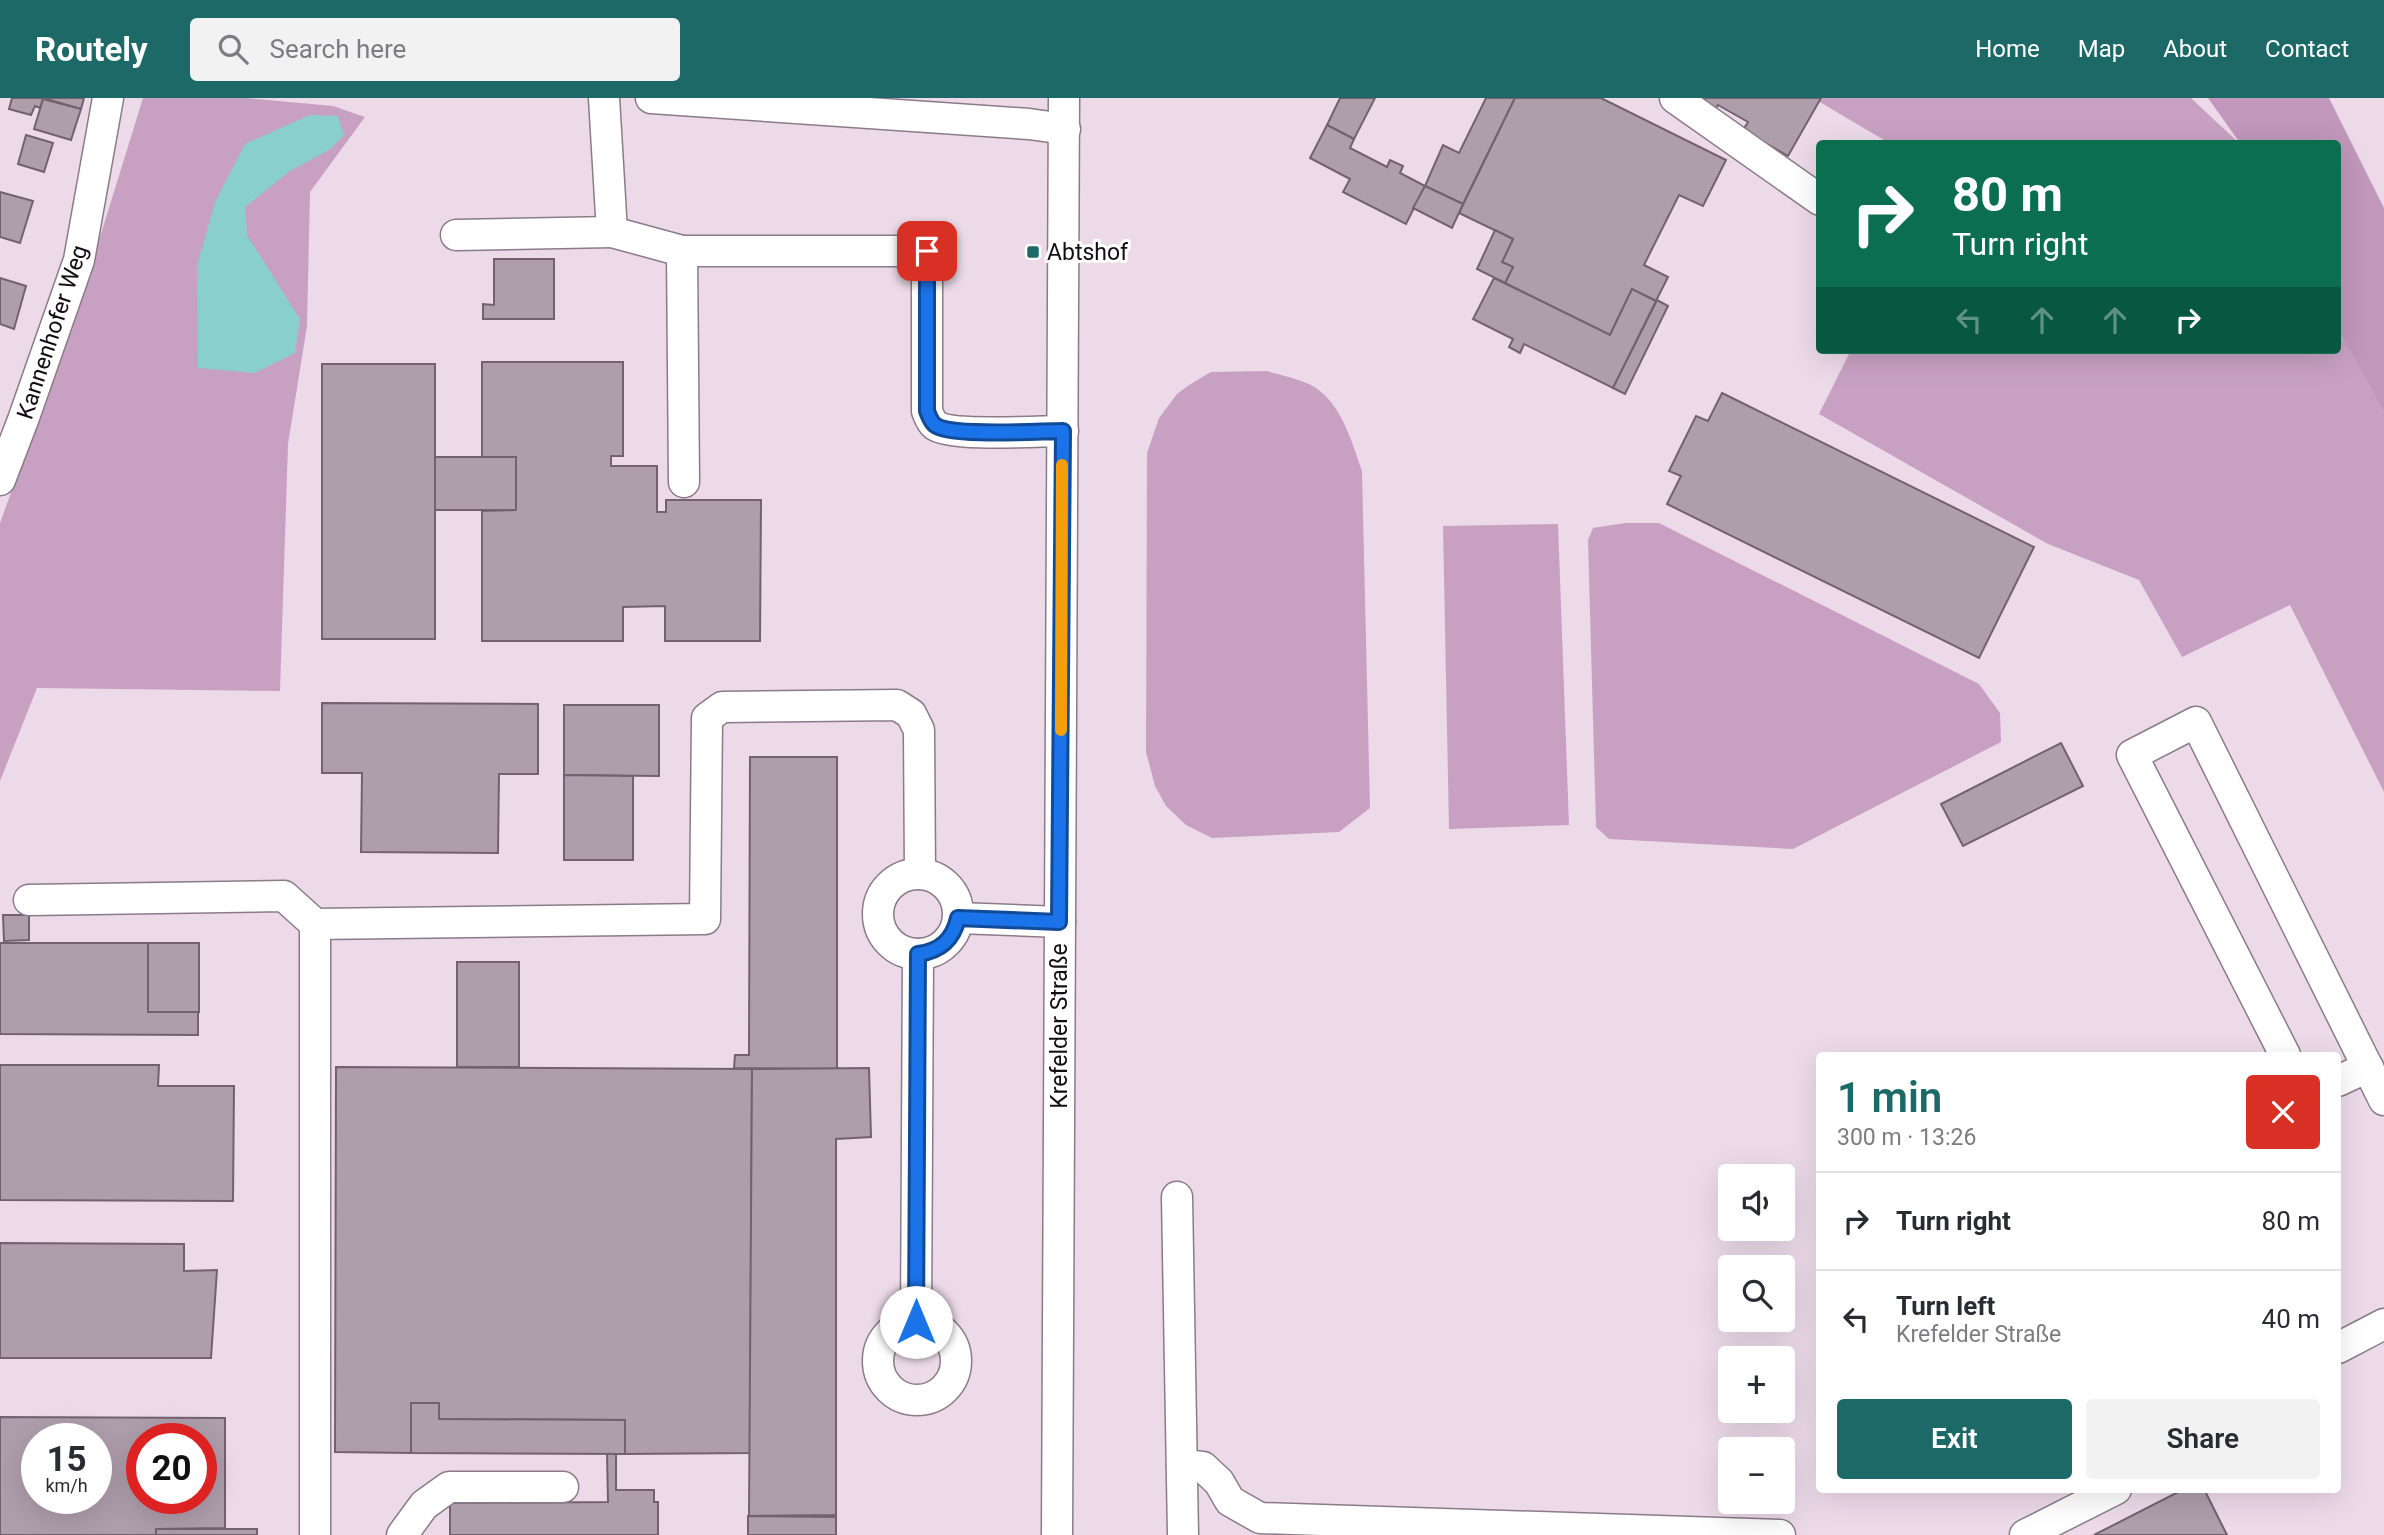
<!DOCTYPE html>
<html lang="en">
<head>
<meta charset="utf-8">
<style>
	:root { --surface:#fff; --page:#f2f2f3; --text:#2b2b33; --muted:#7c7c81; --line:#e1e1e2; --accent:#1d6967 }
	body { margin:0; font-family:Roboto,sans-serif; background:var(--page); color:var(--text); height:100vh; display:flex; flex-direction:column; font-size:26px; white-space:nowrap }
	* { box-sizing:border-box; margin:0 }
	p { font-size:23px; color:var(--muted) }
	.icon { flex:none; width:38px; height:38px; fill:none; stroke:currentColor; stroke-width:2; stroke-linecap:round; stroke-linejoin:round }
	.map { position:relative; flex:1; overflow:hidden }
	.drawer { position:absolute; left:1816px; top:954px; width:525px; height:441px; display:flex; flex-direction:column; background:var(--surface); border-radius:7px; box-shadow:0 7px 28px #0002 }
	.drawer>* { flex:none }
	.top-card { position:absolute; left:1816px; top:42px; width:525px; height:214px; border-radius:7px; box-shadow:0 7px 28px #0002; background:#0b6e4f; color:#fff; overflow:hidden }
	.controls { position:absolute; left:1718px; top:1066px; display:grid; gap:14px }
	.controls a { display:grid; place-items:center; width:77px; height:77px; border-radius:7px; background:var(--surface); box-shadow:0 7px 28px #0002; font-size:35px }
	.speed { position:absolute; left:21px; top:1325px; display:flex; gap:14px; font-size:35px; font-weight:700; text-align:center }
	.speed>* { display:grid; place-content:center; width:91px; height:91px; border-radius:50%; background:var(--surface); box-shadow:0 7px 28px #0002; line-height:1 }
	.speed small { font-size:18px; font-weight:400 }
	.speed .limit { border:10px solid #d22; background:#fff; color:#111 }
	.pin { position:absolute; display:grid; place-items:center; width:60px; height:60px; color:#fff; margin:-30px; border-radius:14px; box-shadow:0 4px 10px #0006 }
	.me { position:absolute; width:77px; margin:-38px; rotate:0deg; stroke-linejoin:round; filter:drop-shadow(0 0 5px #0008) }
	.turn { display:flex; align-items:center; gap:24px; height:147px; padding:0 21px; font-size:32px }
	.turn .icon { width:91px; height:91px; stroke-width:2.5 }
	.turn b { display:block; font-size:49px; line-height:60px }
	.lanes { display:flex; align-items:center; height:66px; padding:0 21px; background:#0003; justify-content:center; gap:35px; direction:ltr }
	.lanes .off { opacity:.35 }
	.round { display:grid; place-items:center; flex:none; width:74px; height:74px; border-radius:7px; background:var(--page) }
	.overview { display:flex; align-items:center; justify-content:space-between; height:119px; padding:0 21px }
	h1 { font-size:42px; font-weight:600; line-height:52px; color:var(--accent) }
	.button { display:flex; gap:14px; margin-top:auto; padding:14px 21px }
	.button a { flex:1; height:80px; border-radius:7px; background:var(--accent); color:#fff; font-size:28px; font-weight:600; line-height:80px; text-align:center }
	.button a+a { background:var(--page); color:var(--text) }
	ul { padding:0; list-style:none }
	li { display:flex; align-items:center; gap:21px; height:98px; padding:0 21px; border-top:2px solid var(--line) }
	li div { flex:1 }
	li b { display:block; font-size:26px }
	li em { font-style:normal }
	header { display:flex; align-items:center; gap:42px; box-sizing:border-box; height:98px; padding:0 35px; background:var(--accent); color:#fff }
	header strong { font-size:33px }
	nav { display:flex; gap:38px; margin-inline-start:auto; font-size:24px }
	.search { width:490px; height:63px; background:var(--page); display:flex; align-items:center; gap:18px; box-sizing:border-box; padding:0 24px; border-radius:7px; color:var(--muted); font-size:26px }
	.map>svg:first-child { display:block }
</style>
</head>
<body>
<header>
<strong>Routely</strong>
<div class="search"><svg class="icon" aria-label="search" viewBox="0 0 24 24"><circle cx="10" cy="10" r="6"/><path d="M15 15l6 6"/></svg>Search here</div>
<nav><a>Home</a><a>Map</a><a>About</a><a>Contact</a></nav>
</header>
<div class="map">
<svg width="2384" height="1437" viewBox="0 0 2384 1437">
	<rect width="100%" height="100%" fill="#ecdae9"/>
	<g fill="#c8a1c2">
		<polygon points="143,0 246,0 333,8 365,19 310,94 307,228 288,346 280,593 37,590 0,683 0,425 79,207"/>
		<polygon points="1813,0 2191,0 2239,45 1889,45"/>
		<polygon points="2338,172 2384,266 2384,694 2290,507 2182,559 2139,482 2048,446 1819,316 1851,252 2338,252"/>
		<path d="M 1267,273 C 1280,277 1296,280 1309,286 C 1341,302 1351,342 1362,373 L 1370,710 L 1339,734 L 1212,740 L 1186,727 L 1166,708 L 1155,688 L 1146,654 L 1147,355 L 1159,320 L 1177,296 L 1189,287 L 1211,274 Z"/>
		<polygon points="1625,425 1659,425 1979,586 2000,615 2001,644 1793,751 1609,741 1596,729 1588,442 1593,430"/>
		<polygon points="1558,426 1569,727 1449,731 1443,428"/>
	</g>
	<polygon fill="#c197bb" points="2208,0 2329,0 2384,110 2384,313 2338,230 2338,46 2240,45"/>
	<polygon fill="#89cfcc" points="310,17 338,18 344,37 329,52 290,73 245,109 247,137 300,221 295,255 255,275 198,270 197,168 215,104 245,46"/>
	<g fill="#ae9dab" stroke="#72626f" stroke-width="2" fill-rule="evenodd">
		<polygon points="12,0 41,0 43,1 40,10 35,8 31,17 9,11"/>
		<polygon points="43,0 84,0 81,11"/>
		<polygon points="1340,0 1375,0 1354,41 1327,27"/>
		<polygon points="1486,0 1515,0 1463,106 1425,88 1443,47 1459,55"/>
		<polygon points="1515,0 1601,0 1726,62 1703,108 1679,97 1644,167 1668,179 1656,203 1632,191 1610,237 1505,185 1513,169 1502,164 1513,141 1459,115"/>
		<polygon points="1688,0 1821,0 1788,58 1743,32 1748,24 1718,7 1713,15"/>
		<polygon points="43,1 81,11 71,42 34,31"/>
		<polygon points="1327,27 1354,41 1350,50 1387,69 1390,62 1403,68 1400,75 1425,88 1406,126 1343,94 1350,81 1310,60"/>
		<polygon points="26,37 53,45 44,74 18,66"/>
		<polygon points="1425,88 1463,106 1452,130 1413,110"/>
		<polygon points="0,94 33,103 20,145 0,139"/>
		<polygon points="1495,132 1513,141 1502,164 1513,169 1505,185 1477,171"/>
		<polygon points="494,161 554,161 554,221 483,221 483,206 494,207"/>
		<polygon points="0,180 26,188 14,231 0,226"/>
		<polygon points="1494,180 1610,237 1632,191 1656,203 1613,290 1524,246 1520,255 1509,249 1513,241 1473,221"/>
		<polygon points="1657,202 1668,208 1625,296 1613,290"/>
		<polygon points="482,264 623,264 623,358 611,358 611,368 657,368 657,414 666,414 666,402 761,402 760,543 665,543 665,508 623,509 623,543 482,543 482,413 516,412 516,359 482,359"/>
		<rect x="322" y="266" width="113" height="275"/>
		<polygon points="1722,295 2034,449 1979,560 1667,406 1681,378 1669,373 1696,318 1708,323"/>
		<rect x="435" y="359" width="81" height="53"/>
		<polygon points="322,605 538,606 538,676 499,676 498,755 361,754 362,675 322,675"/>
		<polygon points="564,607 659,607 659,678 564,677"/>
		<polygon points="2061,645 2083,688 1963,748 1941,706"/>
		<polygon points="750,659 837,659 837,970 840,971 734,970 735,957 749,957"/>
		<polygon points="564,677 633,678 633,762 564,762"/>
		<polygon points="3,817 29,817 29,842 4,843"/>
		<polygon points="0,845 148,845 148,914 198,914 198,937 0,936"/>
		<rect x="148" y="845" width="51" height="69"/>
		<rect x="457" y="864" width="62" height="105"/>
		<polygon points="0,967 159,967 158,988 234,988 233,1103 0,1102"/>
		<polygon points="336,969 752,971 750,1355 625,1356 625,1322 439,1321 439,1305 411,1305 411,1355 335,1354"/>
		<polygon points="869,970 871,1039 836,1041 836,1417 749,1418 752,971"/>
		<polygon points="0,1145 184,1146 184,1173 217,1172 211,1260 0,1260"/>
		<polygon points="411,1305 439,1305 439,1321 625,1322 625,1356 411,1355"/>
		<path d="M 0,1319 L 225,1320 L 225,1430 L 156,1431 L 156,1437 L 0,1437 ZM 37,1340 L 96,1340 L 96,1400 L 37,1400 ZM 142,1340 L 201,1340 L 201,1400 L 142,1400 Z"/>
		<polygon points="607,1356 616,1356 616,1392 654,1392 654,1404 658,1404 658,1437 450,1437 450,1405 608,1404"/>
		<polygon points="2184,1391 2204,1391 2227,1437 2094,1437"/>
		<polygon points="748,1418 836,1419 836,1437 748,1437"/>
		<rect x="156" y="1431" width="101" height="6"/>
	</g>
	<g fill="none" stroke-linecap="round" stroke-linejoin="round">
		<defs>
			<g id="minor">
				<path d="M 604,0 L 612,134 L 682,153 L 927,153 L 927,313 C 929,318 931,324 935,327 C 950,339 1040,333 1063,333"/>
				<polyline points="651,0 1029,26 1065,31"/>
				<polyline points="1675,0 1820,102"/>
				<polyline points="456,137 612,134"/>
				<polyline points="682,153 684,384"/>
				<polyline points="0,382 23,322 79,162 108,0"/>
				<circle cx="918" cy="816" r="40"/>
				<polyline points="29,802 284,798 315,826 315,1437"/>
				<polyline points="958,820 1060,824"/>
				<polyline points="315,826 705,821 707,620 722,609 897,607 911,616 919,632 920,776"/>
				<polyline points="2285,957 2132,657 2196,624 2384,1002"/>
				<polyline points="2338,983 2368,969"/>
				<polyline points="1177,1099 1183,1437"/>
				<polyline points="916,1224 918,856"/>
				<circle cx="917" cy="1263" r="39"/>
				<polyline points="2338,1250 2384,1226"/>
				<polyline points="1182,1367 1203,1369 1219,1384 1230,1403 1260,1420 1780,1437"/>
				<polyline points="402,1437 424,1407 449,1389 563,1389"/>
				<polyline points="1057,1437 1064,0"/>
				<polyline points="2025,1437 2116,1391"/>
			</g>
		</defs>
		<use href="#minor" stroke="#8b7b89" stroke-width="33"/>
		<use href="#minor" stroke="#fff" stroke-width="30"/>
	</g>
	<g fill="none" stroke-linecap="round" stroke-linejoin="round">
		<defs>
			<path id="route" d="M 916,1224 L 918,856 C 940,853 953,842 958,820 L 1059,824 L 1063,333 C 1040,333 950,339 935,327 C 931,324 929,318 927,313 L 927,153"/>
		</defs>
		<use href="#route" stroke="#114b97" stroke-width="18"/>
		<use href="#route" stroke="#1a73e8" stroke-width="12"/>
		<polyline stroke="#f59e0b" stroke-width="12" points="1061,632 1062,367"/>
	</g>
	<rect fill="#1d6967" stroke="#fff" stroke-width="2.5" x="1026" y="147" width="14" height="14" rx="3.5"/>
	<g text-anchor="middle" stroke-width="6" stroke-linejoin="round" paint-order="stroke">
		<g font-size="23" fill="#130d12" stroke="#fff" text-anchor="start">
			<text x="1047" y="162">Abtshof</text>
		</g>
		<g font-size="23" fill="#130d12" stroke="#fff">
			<text transform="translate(52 234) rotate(-72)" y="8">Kannenhofer Weg</text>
			<text transform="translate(1059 928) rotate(-90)" y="8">Krefelder Straße</text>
		</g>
	</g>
</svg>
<div class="controls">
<a><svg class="icon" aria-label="sound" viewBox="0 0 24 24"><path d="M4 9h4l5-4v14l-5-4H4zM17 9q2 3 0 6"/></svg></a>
<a><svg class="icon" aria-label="search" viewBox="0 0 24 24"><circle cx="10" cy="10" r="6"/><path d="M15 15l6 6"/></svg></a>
<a>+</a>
<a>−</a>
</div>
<div class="speed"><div>15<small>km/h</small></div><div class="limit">20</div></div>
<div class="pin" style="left:927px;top:153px;background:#d93025"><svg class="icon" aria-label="arrive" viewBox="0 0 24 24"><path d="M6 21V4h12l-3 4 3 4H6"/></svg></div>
<svg class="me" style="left:916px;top:1224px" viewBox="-20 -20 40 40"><circle r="19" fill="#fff"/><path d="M0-13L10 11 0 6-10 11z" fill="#1a73e8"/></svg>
<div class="top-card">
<div class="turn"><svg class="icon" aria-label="right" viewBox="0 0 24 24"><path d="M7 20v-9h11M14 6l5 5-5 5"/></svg><div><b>80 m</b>Turn right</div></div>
<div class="lanes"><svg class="icon off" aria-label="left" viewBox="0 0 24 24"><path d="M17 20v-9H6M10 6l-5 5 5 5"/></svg><svg class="icon off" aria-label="ahead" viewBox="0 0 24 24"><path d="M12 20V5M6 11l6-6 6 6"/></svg><svg class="icon off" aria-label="ahead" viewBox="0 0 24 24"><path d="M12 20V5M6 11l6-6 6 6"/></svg><svg class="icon" aria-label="right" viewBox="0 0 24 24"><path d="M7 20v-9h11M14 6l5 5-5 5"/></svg></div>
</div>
<section class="drawer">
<div class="overview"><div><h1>1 min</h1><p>300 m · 13:26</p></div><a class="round" style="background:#d93025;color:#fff"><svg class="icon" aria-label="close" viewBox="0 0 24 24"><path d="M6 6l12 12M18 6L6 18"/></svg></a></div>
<ul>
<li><svg class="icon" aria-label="right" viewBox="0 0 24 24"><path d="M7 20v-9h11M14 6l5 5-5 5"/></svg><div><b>Turn right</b></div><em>80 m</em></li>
<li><svg class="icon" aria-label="left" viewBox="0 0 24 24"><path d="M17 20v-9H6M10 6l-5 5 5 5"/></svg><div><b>Turn left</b><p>Krefelder Straße</p></div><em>40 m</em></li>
</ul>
<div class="button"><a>Exit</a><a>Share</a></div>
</section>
</div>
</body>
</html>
